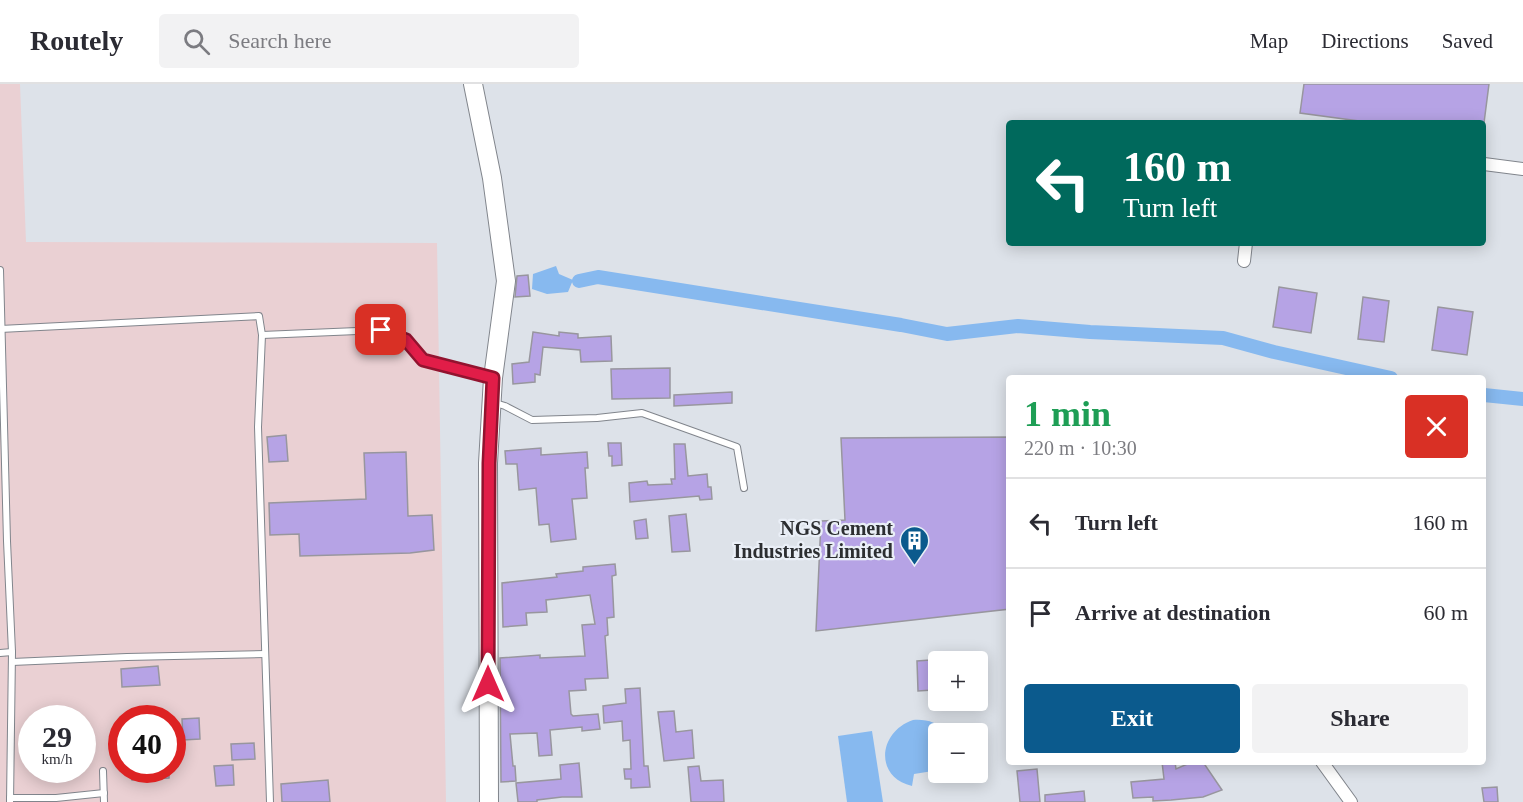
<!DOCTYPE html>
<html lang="en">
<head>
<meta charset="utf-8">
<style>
	:root { --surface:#fff; --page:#f2f2f3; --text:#2b2b33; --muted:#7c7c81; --line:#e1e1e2; --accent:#0b5a8d }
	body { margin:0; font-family:Georgia,serif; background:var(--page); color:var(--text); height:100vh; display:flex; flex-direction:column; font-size:22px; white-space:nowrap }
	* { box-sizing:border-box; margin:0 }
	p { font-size:20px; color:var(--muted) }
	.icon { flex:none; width:33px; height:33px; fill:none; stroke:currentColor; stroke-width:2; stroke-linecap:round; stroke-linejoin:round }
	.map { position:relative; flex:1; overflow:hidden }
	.side { position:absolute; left:1006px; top:291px; width:480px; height:390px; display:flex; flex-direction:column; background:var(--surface); border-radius:6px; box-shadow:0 3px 15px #0003 }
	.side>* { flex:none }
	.top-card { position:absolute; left:1006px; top:36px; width:480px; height:126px; border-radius:6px; box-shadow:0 3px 15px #0003; background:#00695c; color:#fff; overflow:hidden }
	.controls { position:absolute; left:928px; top:567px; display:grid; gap:12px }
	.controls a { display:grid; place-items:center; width:60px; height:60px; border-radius:6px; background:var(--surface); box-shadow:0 3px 15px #0003; font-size:30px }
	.speed { position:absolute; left:18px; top:621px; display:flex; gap:12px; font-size:30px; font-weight:700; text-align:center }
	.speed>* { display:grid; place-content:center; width:78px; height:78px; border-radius:50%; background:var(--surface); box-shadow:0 3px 15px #0003; line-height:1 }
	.speed small { font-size:15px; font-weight:400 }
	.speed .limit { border:9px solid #d22; background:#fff; color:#111 }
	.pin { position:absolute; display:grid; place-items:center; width:51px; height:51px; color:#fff; margin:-26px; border-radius:12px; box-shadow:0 3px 9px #0006 }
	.me { position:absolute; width:66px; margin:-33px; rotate:0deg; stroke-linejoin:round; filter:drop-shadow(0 0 4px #0008) }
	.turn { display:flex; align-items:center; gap:21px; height:126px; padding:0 18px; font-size:27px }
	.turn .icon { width:78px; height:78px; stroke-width:2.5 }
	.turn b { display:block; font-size:42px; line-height:51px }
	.round { display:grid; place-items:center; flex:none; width:63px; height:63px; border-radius:6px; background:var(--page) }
	.overview { display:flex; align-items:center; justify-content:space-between; height:102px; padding:0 18px }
	h1 { font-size:36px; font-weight:800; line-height:45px; color:#1e9e55 }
	.cta { display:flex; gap:12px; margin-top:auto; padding:12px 18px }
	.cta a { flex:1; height:69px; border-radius:6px; background:var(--accent); color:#fff; font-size:24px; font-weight:800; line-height:69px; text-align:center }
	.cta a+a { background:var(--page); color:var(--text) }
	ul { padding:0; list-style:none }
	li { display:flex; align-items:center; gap:18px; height:90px; padding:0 18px; border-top:2px solid var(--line) }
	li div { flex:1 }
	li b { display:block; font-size:22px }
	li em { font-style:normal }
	header { display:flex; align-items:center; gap:36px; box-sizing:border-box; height:84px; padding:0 30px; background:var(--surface); border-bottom:2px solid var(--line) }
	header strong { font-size:28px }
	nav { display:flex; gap:33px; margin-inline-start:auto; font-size:21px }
	.search { width:420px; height:54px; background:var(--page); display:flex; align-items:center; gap:15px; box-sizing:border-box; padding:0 21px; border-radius:6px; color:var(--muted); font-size:22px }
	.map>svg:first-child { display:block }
</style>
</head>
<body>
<header>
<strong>Routely</strong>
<div class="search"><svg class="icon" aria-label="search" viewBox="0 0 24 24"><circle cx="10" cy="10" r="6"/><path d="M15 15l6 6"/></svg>Search here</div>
<nav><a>Map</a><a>Directions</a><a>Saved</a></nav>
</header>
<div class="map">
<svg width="1523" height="718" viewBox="0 0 1523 718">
	<rect width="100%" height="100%" fill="#dde2e9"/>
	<path fill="#ead0d3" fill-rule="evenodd" d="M 0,0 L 20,0 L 26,158 L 437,159 L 446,718 L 0,718 ZM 32,634 L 82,634 L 82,686 L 32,686 ZM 122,634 L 172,634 L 172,686 L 122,686 Z"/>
	<g fill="#87b9ef">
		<polygon points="556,182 559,190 573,196 568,208 547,210 532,205 533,190"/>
		<path d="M 913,636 C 926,635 938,638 947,649 L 939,650 L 939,686 L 914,690 L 912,702 C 874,693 878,648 913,636 Z"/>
		<polygon points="872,647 883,718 847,718 838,652"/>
	</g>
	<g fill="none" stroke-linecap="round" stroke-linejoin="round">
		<g stroke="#87b9ef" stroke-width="14">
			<polyline points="579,197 598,193 901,241 947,250 1018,242 1090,248 1223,254 1274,268 1391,294"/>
			<polyline points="1484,311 1523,315"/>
		</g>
	</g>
	<g fill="#b6a3e5" stroke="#98969e" stroke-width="1.5">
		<polygon points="1304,0 1489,0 1484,39 1374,39 1300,29"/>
		<polygon points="528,191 530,212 515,213 517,192"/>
		<polygon points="1279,203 1317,209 1311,249 1273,243"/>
		<polygon points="1363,213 1389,217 1384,258 1358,255"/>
		<polygon points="1438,223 1473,228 1467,271 1432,266"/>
		<polygon points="533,248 559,252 559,248 578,250 578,254 611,252 612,277 581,278 580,266 543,263 540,291 535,290 535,298 513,300 512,280 529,278"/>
		<polygon points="670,284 670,314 612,315 611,285"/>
		<polygon points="732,308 732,319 674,322 674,311"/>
		<polygon points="286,351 288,377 269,378 267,353"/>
		<polygon points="1010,353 1010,525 816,547 821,437 845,436 841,354"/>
		<polygon points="608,359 621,359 622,381 612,382 612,372 609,372"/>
		<polygon points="674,360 685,360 688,392 707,390 708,403 711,403 712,415 700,416 699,412 630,418 629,399 647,397 648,401 672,400 671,395 675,395"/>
		<polygon points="541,364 541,371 587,368 588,384 585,384 587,414 572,415 576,455 551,458 549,440 539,441 536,404 519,406 517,380 506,380 505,367"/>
		<polygon points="406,368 408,432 432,431 434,466 410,469 300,472 299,450 270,451 269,419 366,415 364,369"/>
		<polygon points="686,430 690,467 672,468 669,432"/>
		<polygon points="646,435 648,454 636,455 634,437"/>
		<polygon points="615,480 616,491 612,492 614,533 607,534 608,551 605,552 608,594 585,595 586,606 569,607 571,630 573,632 598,630 600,645 582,647 582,643 550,646 552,671 539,672 537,649 510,650 513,682 515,682 516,697 501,698 500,574 540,571 540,574 585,572 582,541 595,540 590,511 546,516 547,528 526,529 527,541 503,543 502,499 557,493 556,490 583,487 583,483"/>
		<polygon points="930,576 932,606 918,607 917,577"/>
		<polygon points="158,582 160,601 122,603 121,585"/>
		<polygon points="640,604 644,682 648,682 650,703 631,704 631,695 625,695 624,685 631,685 630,656 623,657 622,637 604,639 603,622 626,619 625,605"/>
		<polygon points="674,627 676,648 692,646 694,674 664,677 658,628"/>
		<polygon points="199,634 200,655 183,656 182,635"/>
		<polygon points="254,659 255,675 232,676 231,660"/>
		<polygon points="1162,678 1175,678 1176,685 1192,678 1203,678 1222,706 1203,713 1171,716 1153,717 1153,713 1133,714 1131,698 1164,695"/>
		<polygon points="579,679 582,713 562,713 537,716 537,718 518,718 516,699 561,695 560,681"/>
		<polygon points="233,681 234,701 216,702 214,682"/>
		<polygon points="699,682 701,697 723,696 724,718 691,718 688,683"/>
		<polygon points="1037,685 1040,718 1020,718 1017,687"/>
		<polygon points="131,686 169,686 169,694 132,696"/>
		<polygon points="328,696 330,718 282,718 281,700"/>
		<polygon points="1497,703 1498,718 1484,718 1482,704"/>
		<polygon points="1084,707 1085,718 1045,718 1045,711"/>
	</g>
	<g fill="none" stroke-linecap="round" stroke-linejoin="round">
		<defs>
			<g id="lane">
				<polyline points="0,186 7,457 12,568 10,718"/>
				<polyline points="0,245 259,232 262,251 258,343 270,718"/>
				<polyline points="262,251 381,246 406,256 423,276 491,293"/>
				<polyline points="492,318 505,322 532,336 597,334 642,329 737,363 744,404"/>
				<polyline points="0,569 12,568"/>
				<polyline points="12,578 127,573 265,570"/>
				<polyline points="103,687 104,718"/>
				<polyline points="10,714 56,714 104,709"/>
			</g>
			<g id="street">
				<polyline points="1484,80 1523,85"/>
				<polyline points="1244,177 1246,159"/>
				<polyline points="1322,678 1351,718"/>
			</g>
			<polyline id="secondary" points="473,0 492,94 506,197 493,294 488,379 489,718"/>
		</defs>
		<use href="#lane" stroke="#81858c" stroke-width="8"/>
		<use href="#street" stroke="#81858c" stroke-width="14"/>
		<use href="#secondary" stroke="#81858c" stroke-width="20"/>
		<use href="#lane" stroke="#fff" stroke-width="6"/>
		<use href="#street" stroke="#fff" stroke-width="12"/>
		<use href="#secondary" stroke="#fff" stroke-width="18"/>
	</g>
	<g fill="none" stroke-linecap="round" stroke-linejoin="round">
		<defs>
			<polyline id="route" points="381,246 406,256 423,276 493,294 489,379 488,600"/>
		</defs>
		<use href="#route" stroke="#92132f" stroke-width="15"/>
		<use href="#route" stroke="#e11d48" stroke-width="10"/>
	</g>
	<defs>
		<symbol id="building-pin" viewBox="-11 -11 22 30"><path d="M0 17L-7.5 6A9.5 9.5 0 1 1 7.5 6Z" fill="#0b5a8d" stroke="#eaeff7"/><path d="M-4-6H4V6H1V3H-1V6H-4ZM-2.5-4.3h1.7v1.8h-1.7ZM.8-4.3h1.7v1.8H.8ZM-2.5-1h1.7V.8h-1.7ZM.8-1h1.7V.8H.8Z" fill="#fff"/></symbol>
	</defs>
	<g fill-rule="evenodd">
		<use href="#building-pin" x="898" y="440" width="33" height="45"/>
	</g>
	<g text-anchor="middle" stroke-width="4.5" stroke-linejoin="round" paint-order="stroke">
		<g font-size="20" font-weight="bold" fill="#2c2e31" stroke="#eaeff7" text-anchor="end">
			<text x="893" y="451">NGS Cement<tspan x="893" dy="23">Industries Limited</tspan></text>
		</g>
	</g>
</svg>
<div class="controls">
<a>+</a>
<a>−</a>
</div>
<div class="speed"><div>29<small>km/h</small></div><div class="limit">40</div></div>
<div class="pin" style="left:381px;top:246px;background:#d93025"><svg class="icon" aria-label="arrive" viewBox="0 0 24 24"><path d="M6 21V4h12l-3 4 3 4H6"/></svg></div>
<svg class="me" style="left:488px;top:600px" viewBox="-20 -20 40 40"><path d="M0-17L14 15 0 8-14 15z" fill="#e11d48" stroke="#fff" stroke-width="4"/></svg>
<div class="top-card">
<div class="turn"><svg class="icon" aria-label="left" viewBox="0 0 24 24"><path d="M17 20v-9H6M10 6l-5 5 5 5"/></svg><div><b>160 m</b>Turn left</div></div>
</div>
<section class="side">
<div class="overview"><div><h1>1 min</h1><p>220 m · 10:30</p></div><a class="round" style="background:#d93025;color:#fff"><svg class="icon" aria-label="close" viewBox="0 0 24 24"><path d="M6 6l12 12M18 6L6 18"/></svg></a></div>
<ul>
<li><svg class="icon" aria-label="left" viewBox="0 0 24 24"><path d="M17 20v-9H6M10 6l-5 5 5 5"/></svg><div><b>Turn left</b></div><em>160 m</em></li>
<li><svg class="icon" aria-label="arrive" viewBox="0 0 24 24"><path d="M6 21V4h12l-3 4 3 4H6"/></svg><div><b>Arrive at destination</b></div><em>60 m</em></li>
</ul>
<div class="cta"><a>Exit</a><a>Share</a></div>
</section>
</div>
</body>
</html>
